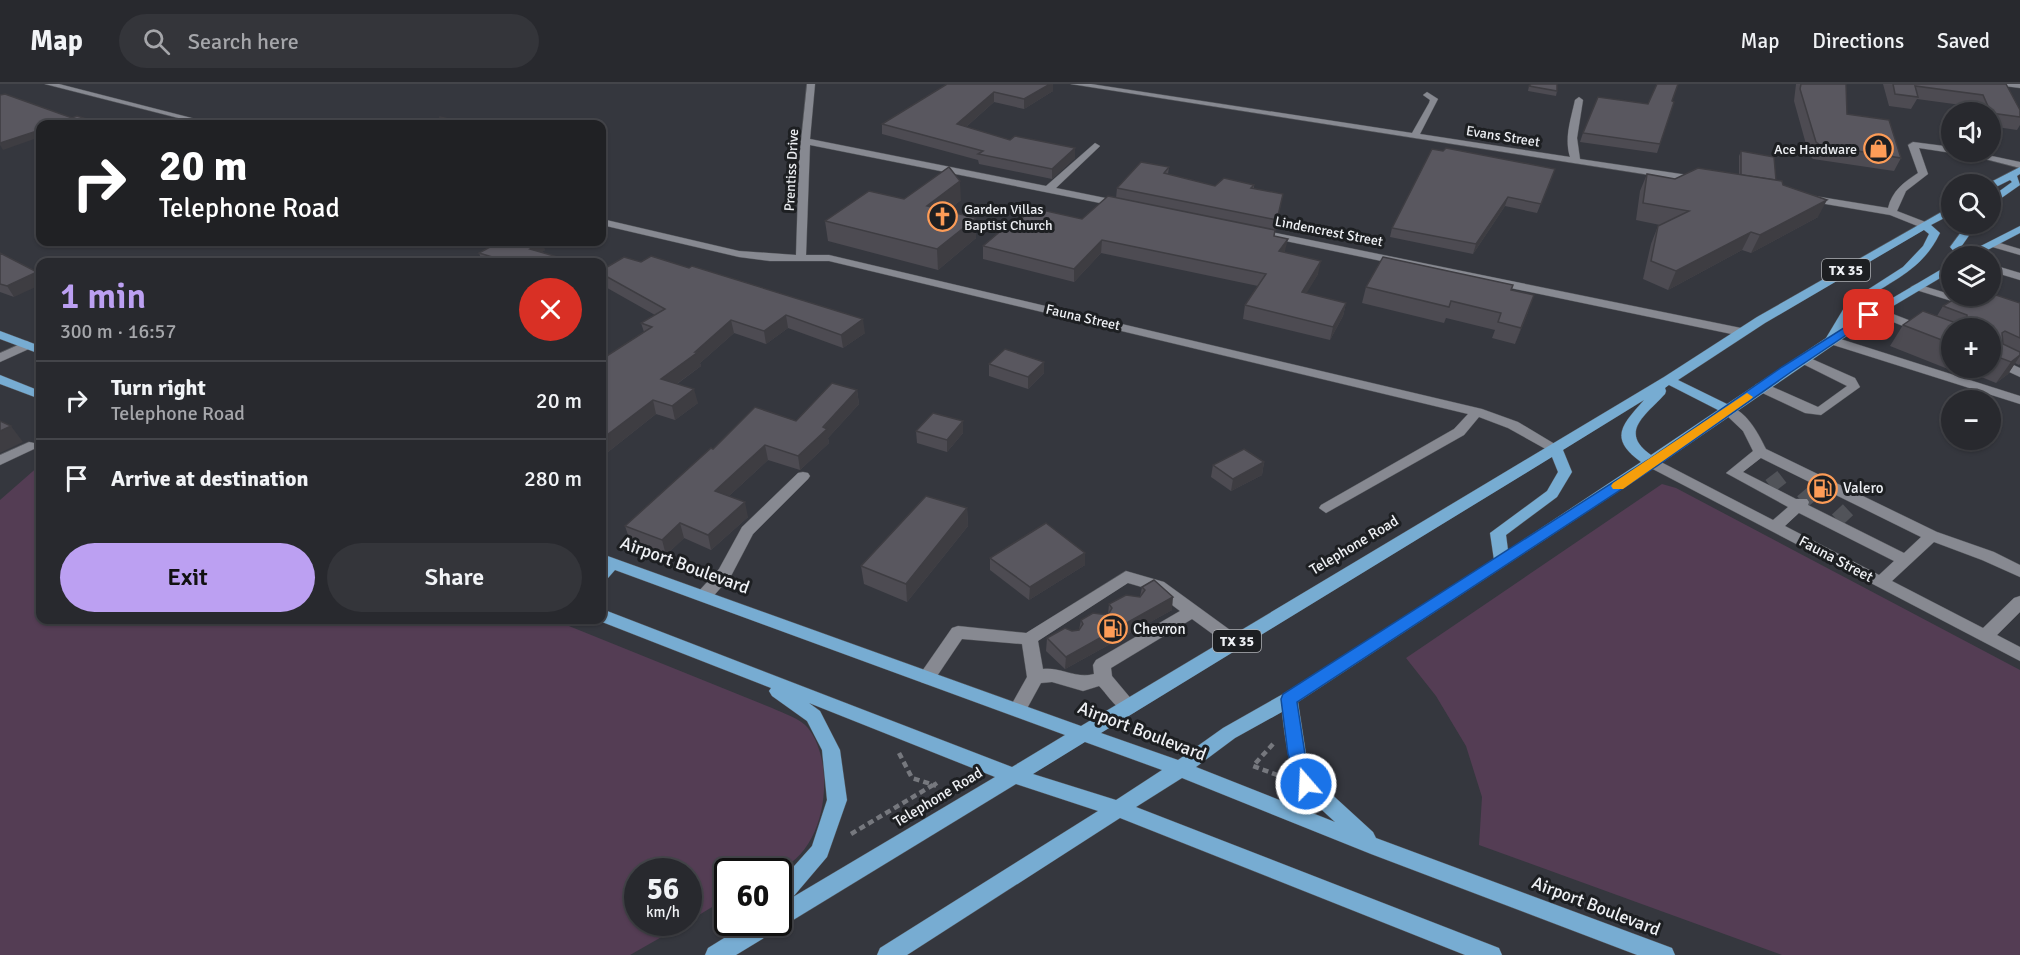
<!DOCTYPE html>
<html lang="en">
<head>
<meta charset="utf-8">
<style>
	:root { --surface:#28292e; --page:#34353a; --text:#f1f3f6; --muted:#a5a6aa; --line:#44454a; --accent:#bca0f2 }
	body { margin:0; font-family:Signika,sans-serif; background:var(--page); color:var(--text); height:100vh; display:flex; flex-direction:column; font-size:22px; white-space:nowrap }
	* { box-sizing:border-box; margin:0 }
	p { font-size:20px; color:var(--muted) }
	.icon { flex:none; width:33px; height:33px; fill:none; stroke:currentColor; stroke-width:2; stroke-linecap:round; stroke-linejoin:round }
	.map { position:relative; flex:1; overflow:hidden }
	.details { position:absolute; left:36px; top:174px; width:570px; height:366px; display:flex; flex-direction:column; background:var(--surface); border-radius:12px; box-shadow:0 2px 4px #0004,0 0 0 2px var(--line) }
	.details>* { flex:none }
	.guide { position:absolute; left:36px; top:36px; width:570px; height:126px; border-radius:12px; box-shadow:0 2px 4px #0004,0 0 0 2px var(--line); background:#202124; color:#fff; overflow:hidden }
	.buttons { position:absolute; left:1941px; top:18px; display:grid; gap:12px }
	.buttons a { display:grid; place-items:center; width:60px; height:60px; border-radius:50%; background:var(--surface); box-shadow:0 2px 4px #0004,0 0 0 2px var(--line); font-size:30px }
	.speed { position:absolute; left:624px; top:774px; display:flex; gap:12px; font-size:30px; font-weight:700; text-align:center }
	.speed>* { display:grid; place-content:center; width:78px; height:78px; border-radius:50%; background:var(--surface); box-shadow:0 2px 4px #0004,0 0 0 2px var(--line); line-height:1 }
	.speed small { font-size:15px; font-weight:400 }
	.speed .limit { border:3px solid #111; border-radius:9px; background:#fff; color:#111 }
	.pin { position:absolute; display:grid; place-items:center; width:51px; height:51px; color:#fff; margin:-26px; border-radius:12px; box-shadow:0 3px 9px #0006 }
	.me { position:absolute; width:66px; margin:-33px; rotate:341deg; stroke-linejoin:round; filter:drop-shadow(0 0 4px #0008) }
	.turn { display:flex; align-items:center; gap:21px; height:126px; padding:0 24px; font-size:27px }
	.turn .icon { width:78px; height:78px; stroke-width:2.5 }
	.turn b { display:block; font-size:42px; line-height:51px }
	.round { display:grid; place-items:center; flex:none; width:63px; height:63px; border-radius:32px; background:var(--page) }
	.head { display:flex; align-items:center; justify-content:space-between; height:102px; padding:0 24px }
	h1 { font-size:36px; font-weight:600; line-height:45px; color:var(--accent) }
	.button { display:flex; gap:12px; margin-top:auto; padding:12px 24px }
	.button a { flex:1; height:69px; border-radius:36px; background:var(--accent); color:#111; font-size:24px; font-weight:600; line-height:69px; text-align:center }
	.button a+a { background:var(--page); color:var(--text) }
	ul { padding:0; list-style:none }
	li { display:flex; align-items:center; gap:18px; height:78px; padding:0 24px; border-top:2px solid var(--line) }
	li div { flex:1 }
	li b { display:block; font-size:22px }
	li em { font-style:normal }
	header { display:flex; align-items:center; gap:36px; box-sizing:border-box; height:84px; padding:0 30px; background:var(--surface); border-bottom:2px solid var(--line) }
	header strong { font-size:28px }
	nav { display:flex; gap:33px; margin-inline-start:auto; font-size:21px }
	.search { width:420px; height:54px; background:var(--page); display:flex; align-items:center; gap:15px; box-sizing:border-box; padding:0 21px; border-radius:33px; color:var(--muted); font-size:22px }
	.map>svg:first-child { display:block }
</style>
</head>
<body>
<header>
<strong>Map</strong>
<div class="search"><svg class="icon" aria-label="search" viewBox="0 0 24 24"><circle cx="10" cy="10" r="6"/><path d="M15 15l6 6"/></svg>Search here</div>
<nav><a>Map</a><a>Directions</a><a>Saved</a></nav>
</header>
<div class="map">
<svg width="2020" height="871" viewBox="0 0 2020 871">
	<rect width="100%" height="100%" fill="#35373e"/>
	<g fill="#543d54">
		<path d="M 40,381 L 40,536 L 554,536 L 772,624 C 783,629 801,635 808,644 C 838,682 826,773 774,787 C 761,791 741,787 728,788 L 727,814 L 689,837 L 688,788 L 638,788 L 638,838 L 686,839 L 630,871 L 0,871 L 0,416 Z"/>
		<polygon points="1662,400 1676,404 2020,586 2020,871 1782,871 1479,761 1482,713 1466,662 1436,612 1406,574"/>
	</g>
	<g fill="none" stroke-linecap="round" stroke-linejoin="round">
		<g stroke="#515359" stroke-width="15" stroke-dasharray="15 8" stroke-linecap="butt">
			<polyline points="1770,402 1783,392"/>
			<polyline points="1802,418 1815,407"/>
			<polyline points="1837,436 1850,424"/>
		</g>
		<defs>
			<g id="minor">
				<polygon points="45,0 59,0 215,40 202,40"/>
				<polygon points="807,0 815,0 810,55 1046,102 1095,59 1100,62 1098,64 1056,104 1120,117 1125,120 1120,123 810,61 806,171 829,171 1482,325 1518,338 1563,365 1561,368 1551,368 1508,344 1479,333 1464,351 1326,429 1319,424 1321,421 1454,345 1468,330 829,177 770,177 739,173 602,141 602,135 739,167 796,171 799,76"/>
				<path d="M 1071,0 L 1091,0 L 1412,49 L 1429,19 L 1430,16 L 1423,11 L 1427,8 L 1438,15 L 1420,50 L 1570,73 C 1564,54 1571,35 1575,16 L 1579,13 L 1583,16 L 1577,54 L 1580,75 L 1701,93 L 1706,96 L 1701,99 Z"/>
				<polygon points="2003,0 2020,0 2020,4 2004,2"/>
				<path d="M 1913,58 L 1952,63 L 1952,68 L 1956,68 L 1952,69 L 1919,64 L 1928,90 L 1906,107 L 1897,127 L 1928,139 L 1928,143 L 1920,143 L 1890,131 L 1808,117 L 1803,114 L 1808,111 L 1888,124 C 1892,107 1904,98 1918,89 L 1908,61 Z"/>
				<polygon points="1958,68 1973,68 2020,78 2020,84"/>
				<polygon points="1256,145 1741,244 1747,248 1741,252 1252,150 1252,146"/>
				<polygon points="1993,157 2020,165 2020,171 1989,162 1988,160"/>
				<polygon points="1990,180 2020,189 2020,196 1990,187"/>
				<polygon points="1917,200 1975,218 1977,220 1971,223 1913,205 1911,203"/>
				<polygon points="1875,223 1952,253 1952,262 1871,229 1869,227"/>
				<polygon points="1831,252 2020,312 2020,320 1827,259 1825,256"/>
				<polygon points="27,257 33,261 31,264 0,278 0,269"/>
				<polygon points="1990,270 2020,284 2020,293 1990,279"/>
				<polygon points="1803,271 1855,294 1860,303 1821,331 1805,329 1756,306 1755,303 1756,300 1766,300 1818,323 1847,302 1799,278 1797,275"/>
				<path d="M 1728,322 C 1747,327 1758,349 1766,365 L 1937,448 L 1994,468 L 2020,481 L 2020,493 L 1982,476 L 1934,458 L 1892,497 L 1983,544 L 2014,514 L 2020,512 L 2020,528 L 1997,551 L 2020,563 L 2020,577 L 1647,382 L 1645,379 L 1647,376 L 1657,376 L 1773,436 L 1788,423 L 1726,389 L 1753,367 L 1743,347 L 1721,326 ZM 1761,374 L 1921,453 L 1904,469 L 1808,421 L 1809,418 L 1807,415 L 1796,415 L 1743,388 ZM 1799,429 L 1894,477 L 1879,491 L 1785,442 Z"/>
				<polygon points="29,358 34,359 36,362 34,365 0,381 0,371"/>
				<polygon points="803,388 808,389 810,392 808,395 753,450 731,492 710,516 698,516 696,512 698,508 719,485 742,443 798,389"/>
				<path d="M 1126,487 L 1164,498 L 1241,554 L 1243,558 L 1241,562 L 1235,564 L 1229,562 L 1192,535 L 1111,584 L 1112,592 L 1138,623 L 1135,628 C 1120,633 1109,612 1099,602 L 1083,607 L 1052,598 L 1041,599 L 1024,630 L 1018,632 L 1012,630 L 1009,625 L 1027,593 L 1022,560 L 962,555 L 933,598 L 927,600 L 921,598 L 918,593 L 952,544 L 958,542 L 1026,549 ZM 1128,499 L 1152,506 L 1180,527 L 1096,576 L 1093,581 L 1094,590 C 1076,595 1061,583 1043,585 L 1038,557 Z"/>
			</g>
			<g id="major">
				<polygon points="2020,83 2020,90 2017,92 2020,101 1990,122 1990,114 2012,98 2010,96 1990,106 1990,100 1987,100"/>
				<path d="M 1952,122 L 1952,130 L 1931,141 L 1940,149 C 1921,189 1889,196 1857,222 C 1852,227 1849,235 1845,242 L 1952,179 L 1952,187 L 1873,234 L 1657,382 L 1298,618 L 1306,670 L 1315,695 L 1373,748 L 1376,754 L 1664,861 L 1672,864 L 1675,871 L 1637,871 L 1371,770 L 1182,694 L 1136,723 L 1499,864 L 1502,871 L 1465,871 L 1120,734 L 907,871 L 877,871 L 880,864 L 1098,727 L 1016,700 L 736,871 L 705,871 L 708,864 L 750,838 L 778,838 L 778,800 L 812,762 L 827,716 L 822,666 L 807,637 L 772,612 L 769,607 L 771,604 L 597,536 L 602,536 L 602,525 L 1012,683 L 1065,651 L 615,486 L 608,494 L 602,495 L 602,470 L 1081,642 L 1664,293 L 1757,233 ZM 1924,146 L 1929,150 L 1923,162 L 1903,183 L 1847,219 L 1826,254 L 1727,320 L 1678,296 L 1765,239 ZM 1669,301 L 1718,326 L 1651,371 C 1618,348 1646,331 1665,310 L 1666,307 L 1665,304 ZM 1644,316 C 1622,341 1608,354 1641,378 L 1508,466 L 1506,451 L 1557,413 L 1572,388 L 1563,366 ZM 1552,373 L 1558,388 L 1547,407 L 1490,449 L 1494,476 L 1283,610 L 1223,644 L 1178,676 L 1101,649 ZM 809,619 L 995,693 L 793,813 L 827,773 L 847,716 L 840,666 L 820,627 ZM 1282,628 C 1285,654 1288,681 1300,706 L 1335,738 L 1196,683 L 1235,654 ZM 1085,658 L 1162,686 L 1116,716 L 1033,690 Z"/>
				<polygon points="1967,140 1977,140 1961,163 1967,169 2020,142 2020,149 1976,172 1958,172 1950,163"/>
				<polygon points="0,247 40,262 40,270 0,255"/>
				<polygon points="0,291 40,307 40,315 0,300"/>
			</g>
		</defs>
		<use href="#minor" stroke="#53555a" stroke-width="1"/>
		<use href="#major" stroke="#53555a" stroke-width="1"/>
		<g stroke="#76787e" stroke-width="4.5" stroke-dasharray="6 4" stroke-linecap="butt">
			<polyline points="1273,660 1253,682 1280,692"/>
			<polyline points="899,669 912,694 934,701"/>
			<polyline points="937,699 934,701 939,703"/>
			<polyline points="851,750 933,701"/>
		</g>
		<use href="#minor" fill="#878991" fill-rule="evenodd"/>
		<use href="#major" fill="#77acd2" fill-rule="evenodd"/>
	</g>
	<g fill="#4d4b52" fill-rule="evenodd">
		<polygon points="947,0 1053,0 1053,7 1024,25 994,18 966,43 1010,56 1075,64 1075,74 1052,95 979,80 978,76 882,50 882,40"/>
		<polygon points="1796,0 1846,0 1847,30 1901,74 1894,87 1813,75 1809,71 1794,17"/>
		<polygon points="1883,0 2006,0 2020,33 2020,41 2017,46 1990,42 1990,28 1978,28 1976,23 1917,15 1911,25 1889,22"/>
		<polygon points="1529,2 1557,7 1556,12 1528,7"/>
		<polygon points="1672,17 1660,60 1657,69 1580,58 1583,49 1648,20"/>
		<polygon points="1741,67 1776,96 1783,101 1818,133 1751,169 1742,166 1668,206 1643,195 1651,160 1658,142 1660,141 1636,136 1640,107 1647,90 1675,95 1739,91 1739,72"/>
		<polygon points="1169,83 1168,90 1215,102 1254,101 1254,105 1281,120 1274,152 1285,167 1284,169 1318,190 1306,209 1346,219 1343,232 1330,256 1243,235 1245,221 1258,202 1101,169 1074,198 983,175 983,162 1009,146 1082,135 1116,114 1117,104"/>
		<polygon points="1555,85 1537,129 1505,122 1473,170 1390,153 1392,144"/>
		<polygon points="904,115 961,116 947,127 976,154 938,186 828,157 825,137"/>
		<polygon points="545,166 541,168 554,172 556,178 485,178 482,177 479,169"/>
		<polygon points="0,169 14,213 0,208"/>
		<polygon points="602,186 865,249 843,264 788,244 766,260 734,249 700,279 701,282 677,300 698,319 675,336 656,330 608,368 602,366 602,275 644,248 641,239 655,231 602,201"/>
		<polygon points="1513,201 1511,206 1528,228 1515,260 1492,254 1495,246 1446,234 1444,239 1362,219 1366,203"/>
		<path d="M 2020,219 L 2020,280 L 2019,281 L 2015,279 L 2008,290 L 1996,299 L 1962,285 L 1958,289 L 1890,262 L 1903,241 L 1937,232 L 1943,222 ZM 1952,244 L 1990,244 L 1990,284 L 1952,284 Z"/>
		<polygon points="1044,278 1044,289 1028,305 989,292 989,280"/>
		<polygon points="857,306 859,320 828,354 829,359 800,386 768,376 729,412 748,433 711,466 684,454 666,471 630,457 625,442 713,365 796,337"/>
		<polygon points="963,337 963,349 947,368 917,359 916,347"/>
		<polygon points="1264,378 1262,391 1231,407 1211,393 1213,381"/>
		<polygon points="967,424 968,442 907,518 864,500 861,482"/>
		<polygon points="1085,469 1085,481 1029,516 990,486 990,474"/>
		<polygon points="1142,503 1172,526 1065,585 1046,567 1047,554 1072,547 1079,546 1081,536 1108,531 1109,520 1140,513"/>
	</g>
	<g fill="#3e3d42">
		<polygon points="1050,0 1053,0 1053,7 1024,25 1024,15"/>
		<polygon points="994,8 994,18 958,50 957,40"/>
		<polygon points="40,46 40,53 3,66 0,61 0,59"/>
		<polygon points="1075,64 1075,74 1052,95 1052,85"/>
		<polygon points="960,97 961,116 928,142 927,122"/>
		<polygon points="1508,113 1505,122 1473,170 1476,160"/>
		<polygon points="1827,116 1818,133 1751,169 1760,151"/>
		<polygon points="976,134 976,154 938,186 937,165"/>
		<polygon points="1751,148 1742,166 1668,206 1676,187"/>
		<polygon points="1288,155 1285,167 1277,180 1279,167"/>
		<polygon points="1102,156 1101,169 1074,198 1074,185"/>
		<polygon points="543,158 545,166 533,174 530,165"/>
		<polygon points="554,172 556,178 543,178"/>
		<polygon points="1321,177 1318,190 1299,222 1302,208"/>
		<polygon points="37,188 40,193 40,201 14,213 7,202"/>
		<polygon points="1534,211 1528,228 1515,260 1521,244"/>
		<polygon points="1346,219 1343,232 1330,256 1333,243"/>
		<polygon points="786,231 788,244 766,260 764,247"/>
		<polygon points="863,235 865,249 843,264 841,251"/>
		<polygon points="731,236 734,249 700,279 701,282 664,309 661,295 695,268"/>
		<polygon points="2020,271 2020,272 2008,290 1996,299 2011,278"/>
		<polygon points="1044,278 1044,289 1028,305 1028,293"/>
		<polygon points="694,305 698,319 675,336 672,322"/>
		<polygon points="857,306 859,320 828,354 829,359 800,386 798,372"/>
		<polygon points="653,316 656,330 608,368 603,354"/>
		<polygon points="963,337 963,349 947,368 947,356"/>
		<polygon points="11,342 23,358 0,369 0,347"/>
		<polygon points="765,361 768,376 718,422 715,407"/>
		<polygon points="1264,378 1262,391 1231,407 1233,395"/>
		<polygon points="745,418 748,433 711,466 708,451"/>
		<polygon points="967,424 968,442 907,518 906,500"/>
		<polygon points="680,439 684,454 666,471 662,456"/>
		<polygon points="1085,469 1085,481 1029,516 1030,503"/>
		<polygon points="1173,513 1172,526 1065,585 1066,573"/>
	</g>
	<g fill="#59575f" stroke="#3e3d42" stroke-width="1.5">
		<polygon points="947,0 1050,0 1024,15 994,8 957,40 1010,56 1015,52 1075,64 1052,85 978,70 983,67 882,40"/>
		<polygon points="1531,0 1557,0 1557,7 1529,2"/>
		<polygon points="1657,0 1678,0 1672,17 1674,18 1660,60 1583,49 1598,13 1648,20"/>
		<polygon points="1801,0 1846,0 1847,30 1889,36 1901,74 1820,61 1816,58 1800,5"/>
		<polygon points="1893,0 2006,0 2020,26 2020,33 1991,29 1983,11 1915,2 1918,13 1895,10"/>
		<polygon points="5,10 72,34 77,32 103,40 40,40 40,46 0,59 0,11"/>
		<polygon points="440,33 470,40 438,40"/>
		<polygon points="1446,64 1555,85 1541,120 1508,113 1476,160 1392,144 1432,65 1443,67"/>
		<polygon points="1741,67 1774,73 1776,96 1741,91"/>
		<polygon points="1141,78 1169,83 1164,89 1215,102 1224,94 1254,101 1251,104 1283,110 1277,136 1117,104"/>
		<polygon points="949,83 960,97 927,122 976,134 937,165 825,137 869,107 904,115"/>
		<polygon points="1698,84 1782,97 1783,101 1827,116 1760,151 1751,148 1676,187 1651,177 1658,142 1689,127 1643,119 1647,90 1675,95"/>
		<polygon points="1108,112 1275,146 1274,152 1288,155 1279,167 1321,177 1302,208 1346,219 1333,243 1245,221 1266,190 1102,156 1074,185 983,162 1003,145 1009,146 1033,124 1082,135"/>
		<polygon points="499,158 542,158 530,165 554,172 543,178 509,178 479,169"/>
		<polygon points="0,169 37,188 7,202 0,200"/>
		<polygon points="651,172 689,184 692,182 863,235 841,251 786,231 764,247 731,236 695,268 698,268 661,295 694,305 672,322 653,316 603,354 602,354 602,275 652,243 641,239 665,225 602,190 602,186 624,173 641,178"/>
		<polygon points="1383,173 1513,201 1511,206 1534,211 1521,244 1498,238 1501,229 1451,217 1449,223 1366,203"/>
		<polygon points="1990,209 2020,219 2020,254 2005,247 2002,249 2003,260 2020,268 2020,271 2011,278 1990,270 1990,244 1952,244 1952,260 1903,241 1923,227 1967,243 1967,231 1943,222 1959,212 1990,212"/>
		<polygon points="1005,265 1044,278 1028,293 989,280"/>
		<polygon points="832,299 857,306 823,343 827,345 798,372 765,361 715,407 745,418 708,451 680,439 662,456 625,442 711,364 713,365 755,323 796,337"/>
		<polygon points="933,329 963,337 947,356 916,347"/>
		<polygon points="0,337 11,342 0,347"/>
		<polygon points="1244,365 1264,378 1233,395 1213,381"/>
		<polygon points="926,412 967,424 906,500 861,482"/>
		<polygon points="1046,439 1085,469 1030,503 990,474"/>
		<polygon points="1154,496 1173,513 1066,573 1047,554 1065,544 1072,547 1079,546 1083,540 1081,536 1093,529 1108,531 1112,524 1109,520 1126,511 1140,513 1145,506 1142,503"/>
	</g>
	<polygon fill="#1a73e8" stroke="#114b97" stroke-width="1.5" points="1869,228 1873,229 1873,233 1791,288 1657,382 1297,618 1305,670 1315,700 1313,705 1306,707 1300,705 1288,670 1281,615 1283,610 1648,376 1782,283"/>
	<polygon fill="#f59e0b" points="1747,309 1753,313 1751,315 1623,405 1613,405 1611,402 1613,399"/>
	<defs>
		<symbol id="shop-ring" viewBox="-11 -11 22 22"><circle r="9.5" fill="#1d1f22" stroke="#fd9c57" stroke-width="1.5"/><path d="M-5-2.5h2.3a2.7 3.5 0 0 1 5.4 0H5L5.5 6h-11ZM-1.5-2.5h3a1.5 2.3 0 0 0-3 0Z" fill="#fd9c57"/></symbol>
		<symbol id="church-ring" viewBox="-11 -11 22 22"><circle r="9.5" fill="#1d1f22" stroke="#fd9c57" stroke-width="1.5"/><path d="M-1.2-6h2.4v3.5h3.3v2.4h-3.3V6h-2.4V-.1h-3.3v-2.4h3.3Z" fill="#fd9c57"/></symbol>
		<symbol id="fuel-ring" viewBox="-11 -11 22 22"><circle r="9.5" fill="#1d1f22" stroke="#fd9c57" stroke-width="1.5"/><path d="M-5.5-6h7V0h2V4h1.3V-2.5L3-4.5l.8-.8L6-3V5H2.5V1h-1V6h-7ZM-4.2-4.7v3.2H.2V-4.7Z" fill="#fd9c57"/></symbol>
	</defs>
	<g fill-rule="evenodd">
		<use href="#shop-ring" x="1862" y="48" width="33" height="33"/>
		<use href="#church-ring" x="926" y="116" width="33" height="33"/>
		<use href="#fuel-ring" x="1806" y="388" width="33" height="33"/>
		<use href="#fuel-ring" x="1096" y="528" width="33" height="33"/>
	</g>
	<g text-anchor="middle" stroke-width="6" stroke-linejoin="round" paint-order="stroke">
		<g font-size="14" fill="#eef0f4" stroke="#1d1f22">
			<text transform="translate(1503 52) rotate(9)" y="5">Evans Street</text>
			<text transform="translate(791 86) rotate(-87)" y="5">Prentiss Drive</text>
			<text transform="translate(1329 147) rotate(11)" y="5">Lindencrest Street</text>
			<text transform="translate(1083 233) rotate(13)" y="5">Fauna Street</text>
		</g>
		<g font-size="14" fill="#eef0f4" stroke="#1d1f22" text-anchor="end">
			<text x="1857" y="70">Ace Hardware</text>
			<text x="964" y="130" text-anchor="start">Garden Villas<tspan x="964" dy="16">Baptist Church</tspan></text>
		</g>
		<g fill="#1d1f22" stroke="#afb1b5" stroke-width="1.5">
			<rect x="1822" y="175" width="48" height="22" rx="4.5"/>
			<rect x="1213" y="546" width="48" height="22" rx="4.5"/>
		</g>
		<g font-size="14" font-weight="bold" fill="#eef0f4">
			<text x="1846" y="191">TX 35</text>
			<text x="1237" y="562">TX 35</text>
		</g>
		<g font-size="15" fill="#eef0f4" stroke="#1d1f22" text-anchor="start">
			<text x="1843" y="409">Valero</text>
			<text x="1133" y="550">Chevron</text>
		</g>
		<g font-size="15" fill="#eef0f4" stroke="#1d1f22">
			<text transform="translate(1354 461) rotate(-31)" y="5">Telephone Road</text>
			<text transform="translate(1836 475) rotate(28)" y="5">Fauna Street</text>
			<text transform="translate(938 713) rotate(-31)" y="5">Telephone Road</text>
		</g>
		<g font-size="18" fill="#eef0f4" stroke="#1d1f22">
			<text transform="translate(685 481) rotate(20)" y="6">Airport Boulevard</text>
			<text transform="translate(1142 647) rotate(21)" y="6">Airport Boulevard</text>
			<text transform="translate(1596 822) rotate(21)" y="6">Airport Boulevard</text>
		</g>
	</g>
</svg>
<div class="buttons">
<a><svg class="icon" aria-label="sound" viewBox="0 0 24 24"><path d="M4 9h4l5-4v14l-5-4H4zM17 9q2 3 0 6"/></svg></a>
<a><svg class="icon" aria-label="search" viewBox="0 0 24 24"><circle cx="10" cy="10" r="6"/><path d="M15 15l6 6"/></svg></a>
<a><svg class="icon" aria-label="layers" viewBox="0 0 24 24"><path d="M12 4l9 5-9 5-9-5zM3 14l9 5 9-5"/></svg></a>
<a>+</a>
<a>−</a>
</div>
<div class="speed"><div>56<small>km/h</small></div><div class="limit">60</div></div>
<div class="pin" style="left:1869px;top:231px;background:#d93025"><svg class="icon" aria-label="arrive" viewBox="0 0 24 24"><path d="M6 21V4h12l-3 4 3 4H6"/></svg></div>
<svg class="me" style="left:1306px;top:700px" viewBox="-20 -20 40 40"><circle r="17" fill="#1a73e8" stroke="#fff" stroke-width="3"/><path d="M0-11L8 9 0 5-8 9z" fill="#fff"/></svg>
<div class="guide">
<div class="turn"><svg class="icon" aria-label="right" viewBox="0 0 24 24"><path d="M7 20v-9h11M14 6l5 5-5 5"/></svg><div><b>20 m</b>Telephone Road</div></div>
</div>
<section class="details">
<div class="head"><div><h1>1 min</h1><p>300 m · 16:57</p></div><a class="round" style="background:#d93025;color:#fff"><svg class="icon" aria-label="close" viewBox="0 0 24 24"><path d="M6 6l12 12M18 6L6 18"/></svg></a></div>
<ul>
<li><svg class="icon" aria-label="right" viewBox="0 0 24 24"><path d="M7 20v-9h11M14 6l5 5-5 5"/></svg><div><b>Turn right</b><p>Telephone Road</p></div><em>20 m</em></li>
<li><svg class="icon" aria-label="arrive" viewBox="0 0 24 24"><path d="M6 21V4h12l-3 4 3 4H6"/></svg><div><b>Arrive at destination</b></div><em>280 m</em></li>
</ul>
<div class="button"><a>Exit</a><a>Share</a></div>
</section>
</div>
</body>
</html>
